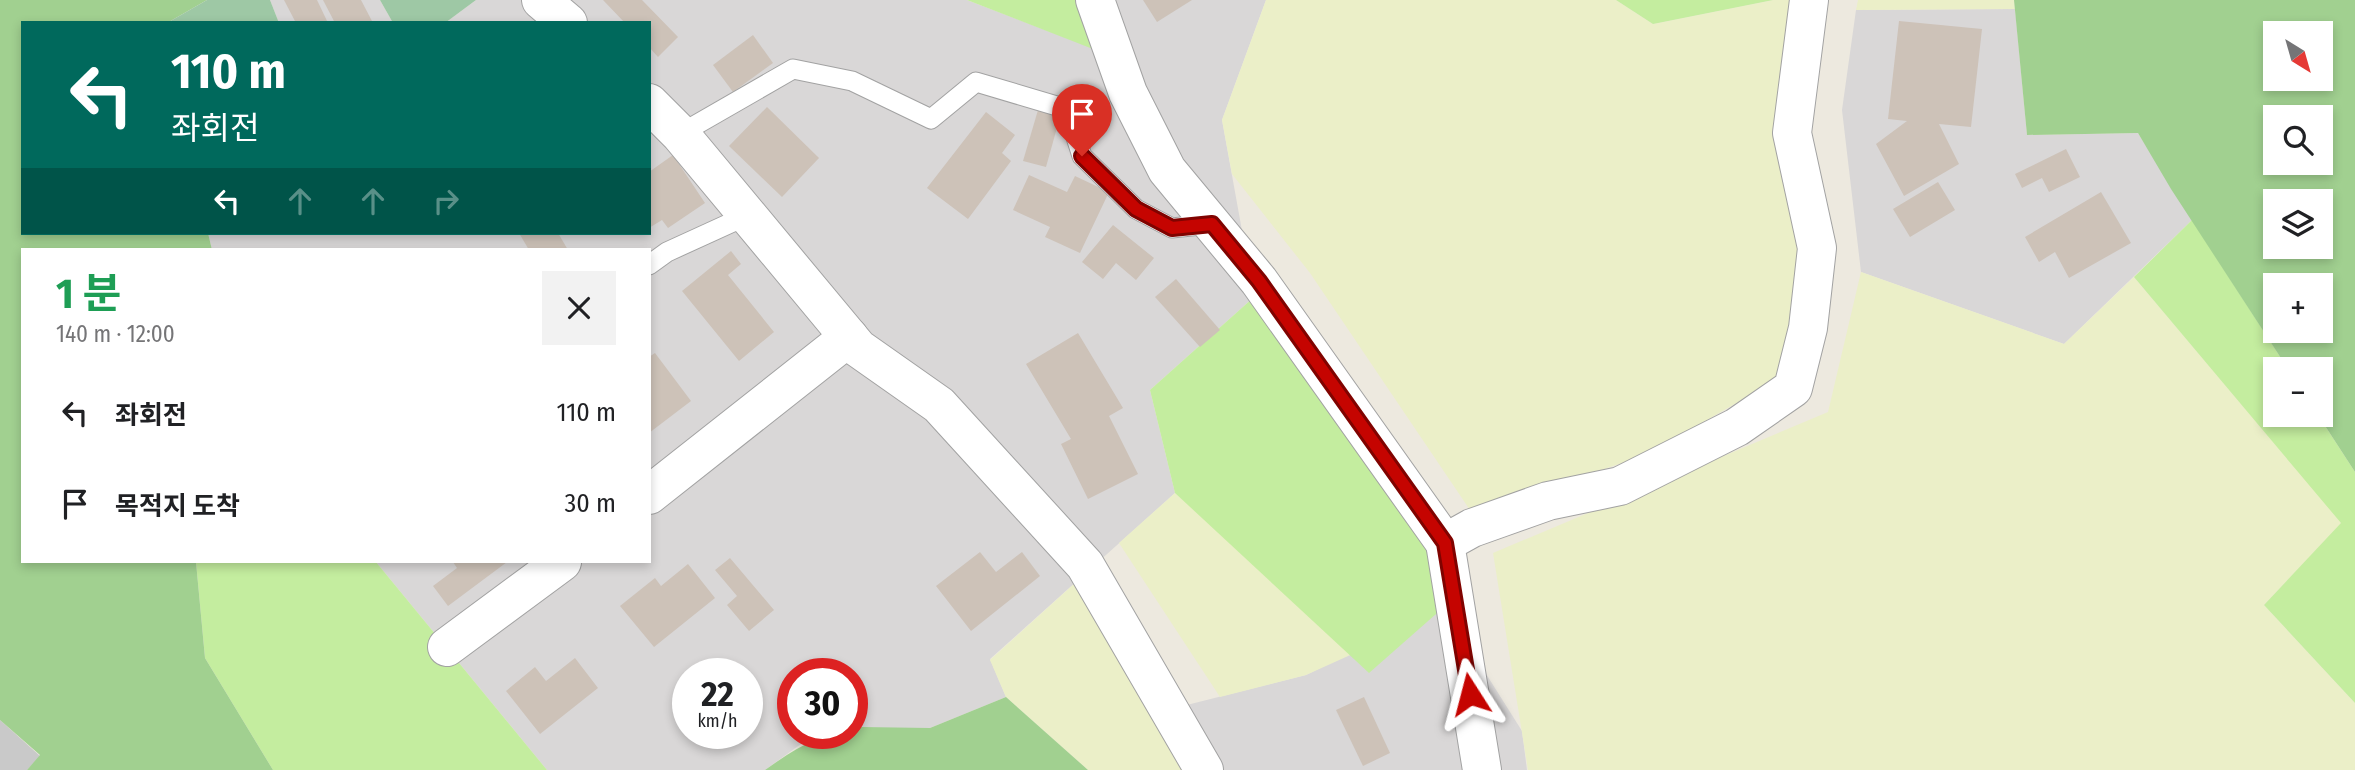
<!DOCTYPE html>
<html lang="ko">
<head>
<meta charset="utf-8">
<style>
	:root { --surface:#fff; --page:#f2f2f2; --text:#202124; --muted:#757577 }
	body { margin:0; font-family:"Fira Sans Condensed","Noto Sans KR",sans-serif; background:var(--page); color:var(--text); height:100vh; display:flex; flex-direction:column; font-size:26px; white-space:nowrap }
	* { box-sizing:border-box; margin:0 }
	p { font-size:23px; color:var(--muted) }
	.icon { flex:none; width:38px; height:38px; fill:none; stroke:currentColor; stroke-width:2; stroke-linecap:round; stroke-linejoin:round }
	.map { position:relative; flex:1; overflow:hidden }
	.sheet { position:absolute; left:21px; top:248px; width:630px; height:315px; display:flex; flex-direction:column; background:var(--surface); border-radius:0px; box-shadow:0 4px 10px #0003 }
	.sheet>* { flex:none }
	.hud { position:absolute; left:21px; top:21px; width:630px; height:214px; border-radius:0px; box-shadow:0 4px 10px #0003; background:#00695c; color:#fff; overflow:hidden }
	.needle { width:46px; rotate:143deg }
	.buttons { position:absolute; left:2263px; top:21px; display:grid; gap:14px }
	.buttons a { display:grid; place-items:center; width:70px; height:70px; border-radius:0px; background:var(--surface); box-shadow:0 4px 10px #0003; font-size:35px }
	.speed { position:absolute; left:672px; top:658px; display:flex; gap:14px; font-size:35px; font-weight:700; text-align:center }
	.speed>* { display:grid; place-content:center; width:91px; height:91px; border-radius:50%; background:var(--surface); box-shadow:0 4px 10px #0003; line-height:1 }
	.speed small { font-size:18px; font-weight:400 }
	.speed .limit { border:10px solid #d22; background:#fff; color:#111 }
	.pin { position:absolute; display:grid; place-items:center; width:60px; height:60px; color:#fff; margin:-72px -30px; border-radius:50% 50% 50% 0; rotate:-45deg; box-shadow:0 0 7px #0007 }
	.pin .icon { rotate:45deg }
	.me { position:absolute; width:77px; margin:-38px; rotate:351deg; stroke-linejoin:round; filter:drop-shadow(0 0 5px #0008) }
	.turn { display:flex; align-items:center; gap:24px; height:147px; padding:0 35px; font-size:32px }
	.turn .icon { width:91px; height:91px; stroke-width:2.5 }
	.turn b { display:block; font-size:49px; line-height:60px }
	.lanes { display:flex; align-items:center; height:66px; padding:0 35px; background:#0003; justify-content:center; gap:35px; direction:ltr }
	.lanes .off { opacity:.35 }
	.round { display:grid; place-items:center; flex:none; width:74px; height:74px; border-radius:0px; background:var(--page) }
	.summary { display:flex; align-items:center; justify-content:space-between; height:119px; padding:0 35px }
	h1 { font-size:42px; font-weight:700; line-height:52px; color:#1e9e55 }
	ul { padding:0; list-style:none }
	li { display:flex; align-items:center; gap:21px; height:91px; padding:0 35px }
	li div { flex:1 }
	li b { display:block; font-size:26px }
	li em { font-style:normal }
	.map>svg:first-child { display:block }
</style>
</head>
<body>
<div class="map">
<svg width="2355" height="770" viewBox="0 0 2355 770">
	<rect width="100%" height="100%" fill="#ede9df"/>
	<g fill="#d9d7d7" fill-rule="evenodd">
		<polygon points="270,0 380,0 393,23 279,23"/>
		<path d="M 476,0 L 967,0 L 1116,57 L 1103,0 L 1266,0 L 1222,120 L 1254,297 L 1150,390 L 1175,493 L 990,659 L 1006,697 L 930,728 L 801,744 L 765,770 L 547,770 L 376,562 L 649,562 L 649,250 L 212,250 L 208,233 L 649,233 L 649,23 L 445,23 ZM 688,674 L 747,674 L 747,733 L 688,733 ZM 793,674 L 852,674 L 852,733 L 793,733 Z"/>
		<polygon points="2015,9 2027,135 2138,133 2192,220 2064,344 1861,272 1842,110 1856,10"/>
		<polygon points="1444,607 1522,731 1527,770 1192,770 1163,711 1306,675"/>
	</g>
	<polygon fill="#c9c9c9" points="0,720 40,756 27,770 0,770"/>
	<g fill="#ebefc8">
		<polygon points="1266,0 1616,0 1653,24 1773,0 1809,0 1799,367 1646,455 1472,513 1310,273 1232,174 1222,120"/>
		<polygon points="1858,0 2014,0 2015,9 1856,10"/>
		<polygon points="1861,272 2064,344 2134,277 2342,523 2264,605 2355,703 2355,770 1528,770 1493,553 1828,412"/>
		<polygon points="1175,493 1357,652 1306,675 1220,697 1119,543"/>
		<polygon points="1086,573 1192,770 1088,770 1006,697 990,660"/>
	</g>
	<g fill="#c4ed9f">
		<polygon points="967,0 1103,0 1116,58"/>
		<polygon points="1616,0 1773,0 1653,24"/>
		<polygon points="2192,220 2288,369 2275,369 2275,415 2318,415 2355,472 2355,703 2264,605 2341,523 2134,277"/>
		<polygon points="1254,297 1440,540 1444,607 1369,673 1175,493 1150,390"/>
		<polygon points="196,562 376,562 547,770 273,770 205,658"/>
	</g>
	<g fill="#a1d090" fill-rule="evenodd">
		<polygon points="0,0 207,0 167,23 23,23 23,233 208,233 212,250 23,250 23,562 196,562 205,658 273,770 27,770 40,755 0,720"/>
		<path d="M 2014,0 L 2355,0 L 2355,472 L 2318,415 L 2320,415 L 2320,369 L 2288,369 L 2171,189 L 2138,133 L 2027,135 ZM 2275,33 L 2320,33 L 2320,79 L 2275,79 ZM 2275,117 L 2320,117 L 2320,163 L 2275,163 ZM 2275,201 L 2320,201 L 2320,247 L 2275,247 ZM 2275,285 L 2320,285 L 2320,331 L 2275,331 Z"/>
		<path d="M 1006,697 L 1088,770 L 765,770 C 792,751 817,733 852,733 L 852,729 L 861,727 L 930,728 Z"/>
	</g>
	<g fill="#9ec8a5">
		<polygon points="207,0 270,0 279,23 167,23"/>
		<polygon points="380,0 476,0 445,23 393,23"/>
	</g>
	<g fill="#cdc2b8">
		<polygon points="284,0 317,0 328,23 296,23"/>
		<polygon points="323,0 361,0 373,23 335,23"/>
		<polygon points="603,0 642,0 678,37 658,57 649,47 649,23 625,23"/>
		<polygon points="1143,0 1192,0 1157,22"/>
		<polygon points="1899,21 1982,29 1971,127 1939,124 1959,164 1904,196 1876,144 1907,121 1888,119"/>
		<polygon points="753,35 773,63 733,92 713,65"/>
		<polygon points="767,107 819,158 782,197 729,146"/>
		<polygon points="1038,110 1060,117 1046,167 1023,161"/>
		<polygon points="986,112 1015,135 1002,153 1011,161 968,219 927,188"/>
		<polygon points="2066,149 2080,177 2049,192 2042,178 2022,188 2015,174"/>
		<polygon points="673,155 705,203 668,228 662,220 649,228 649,172"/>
		<polygon points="1029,175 1067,192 1075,176 1109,192 1080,253 1045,237 1050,227 1013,210"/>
		<polygon points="1938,182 1955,210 1910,237 1893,209"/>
		<polygon points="2101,192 2131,243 2069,278 2055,252 2039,262 2025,237"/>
		<polygon points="1113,225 1154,258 1136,280 1116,263 1103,279 1082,262"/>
		<polygon points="519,233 558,233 568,250 529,250"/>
		<polygon points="731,251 741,264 728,275 774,332 739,361 682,291"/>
		<polygon points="1176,279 1220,330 1200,347 1155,297"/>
		<polygon points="1078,333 1123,408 1109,416 1138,474 1088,499 1061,444 1071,439 1026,364"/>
		<polygon points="655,353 691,401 649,433 649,357"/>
		<polygon points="980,552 996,572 1022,552 1040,576 971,631 936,586"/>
		<polygon points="730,558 774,610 749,631 727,605 737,596 715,570"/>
		<polygon points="453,562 507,562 448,606 433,586 457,568"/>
		<polygon points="688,564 715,598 654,647 620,606 655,578 661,586"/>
		<polygon points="575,658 598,688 540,734 506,691 535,667 546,681"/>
		<polygon points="1364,697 1390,753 1363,766 1336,710"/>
	</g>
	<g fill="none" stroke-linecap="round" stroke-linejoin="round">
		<defs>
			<g id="service">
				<polyline points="680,134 793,69 852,81 931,119 976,82 1067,109 1082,156 1136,209 1172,228 1211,224"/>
				<polyline points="649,265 667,252 748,215"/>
			</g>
			<g id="minor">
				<polyline points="541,0 568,23"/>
				<polyline points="1095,0 1128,93 1167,170 1259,281 1445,543"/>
				<polyline points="649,103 680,134 858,348 939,405 1085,565 1204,770"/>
				<polyline points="649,495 849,337"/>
				<polyline points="447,647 562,562"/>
				<polyline points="1482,770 1445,543 1472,528 1548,501 1620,486 1737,427 1793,388 1808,328 1817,248 1792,133 1809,0"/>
			</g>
		</defs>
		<use href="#service" stroke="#a2a2a2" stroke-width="21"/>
		<use href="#minor" stroke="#a2a2a2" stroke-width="40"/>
		<use href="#service" stroke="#fff" stroke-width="19"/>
		<use href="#minor" stroke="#fff" stroke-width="38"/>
	</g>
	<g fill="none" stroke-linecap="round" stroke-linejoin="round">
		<defs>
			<polyline id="route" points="1082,156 1136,209 1172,228 1212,224 1259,281 1445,543 1470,694"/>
		</defs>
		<use href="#route" stroke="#800300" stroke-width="18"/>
		<use href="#route" stroke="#c50400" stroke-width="12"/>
	</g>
</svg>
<div class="buttons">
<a><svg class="needle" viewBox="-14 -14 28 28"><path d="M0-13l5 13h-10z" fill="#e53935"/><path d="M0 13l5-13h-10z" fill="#757577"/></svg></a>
<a><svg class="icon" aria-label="search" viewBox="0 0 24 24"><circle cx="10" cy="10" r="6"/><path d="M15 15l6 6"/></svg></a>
<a><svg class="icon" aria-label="layers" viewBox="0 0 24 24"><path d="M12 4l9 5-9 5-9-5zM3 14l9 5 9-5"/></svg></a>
<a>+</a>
<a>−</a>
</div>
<div class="speed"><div>22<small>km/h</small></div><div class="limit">30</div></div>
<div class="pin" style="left:1082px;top:156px;background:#d93025"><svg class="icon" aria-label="arrive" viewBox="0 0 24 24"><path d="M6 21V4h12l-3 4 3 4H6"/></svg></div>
<svg class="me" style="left:1470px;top:694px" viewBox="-20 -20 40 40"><path d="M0-17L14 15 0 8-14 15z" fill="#c50400" stroke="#fff" stroke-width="4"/></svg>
<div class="hud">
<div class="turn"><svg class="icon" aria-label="left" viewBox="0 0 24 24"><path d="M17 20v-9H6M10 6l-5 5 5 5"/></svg><div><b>110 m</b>좌회전</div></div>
<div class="lanes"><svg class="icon" aria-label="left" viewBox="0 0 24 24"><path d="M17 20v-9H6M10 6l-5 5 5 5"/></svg><svg class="icon off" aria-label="ahead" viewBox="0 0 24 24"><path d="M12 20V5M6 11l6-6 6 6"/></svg><svg class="icon off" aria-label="ahead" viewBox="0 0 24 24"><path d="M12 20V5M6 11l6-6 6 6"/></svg><svg class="icon off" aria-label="right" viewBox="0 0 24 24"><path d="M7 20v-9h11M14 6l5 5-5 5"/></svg></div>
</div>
<section class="sheet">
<div class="summary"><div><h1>1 분</h1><p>140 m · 12:00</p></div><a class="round"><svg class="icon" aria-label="close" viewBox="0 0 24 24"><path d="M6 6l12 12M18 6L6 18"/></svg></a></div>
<ul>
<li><svg class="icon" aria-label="left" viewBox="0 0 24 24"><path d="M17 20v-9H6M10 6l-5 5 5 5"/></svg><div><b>좌회전</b></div><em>110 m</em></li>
<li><svg class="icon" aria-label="arrive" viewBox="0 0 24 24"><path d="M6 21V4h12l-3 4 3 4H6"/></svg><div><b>목적지 도착</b></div><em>30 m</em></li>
</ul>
</section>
</div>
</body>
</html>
